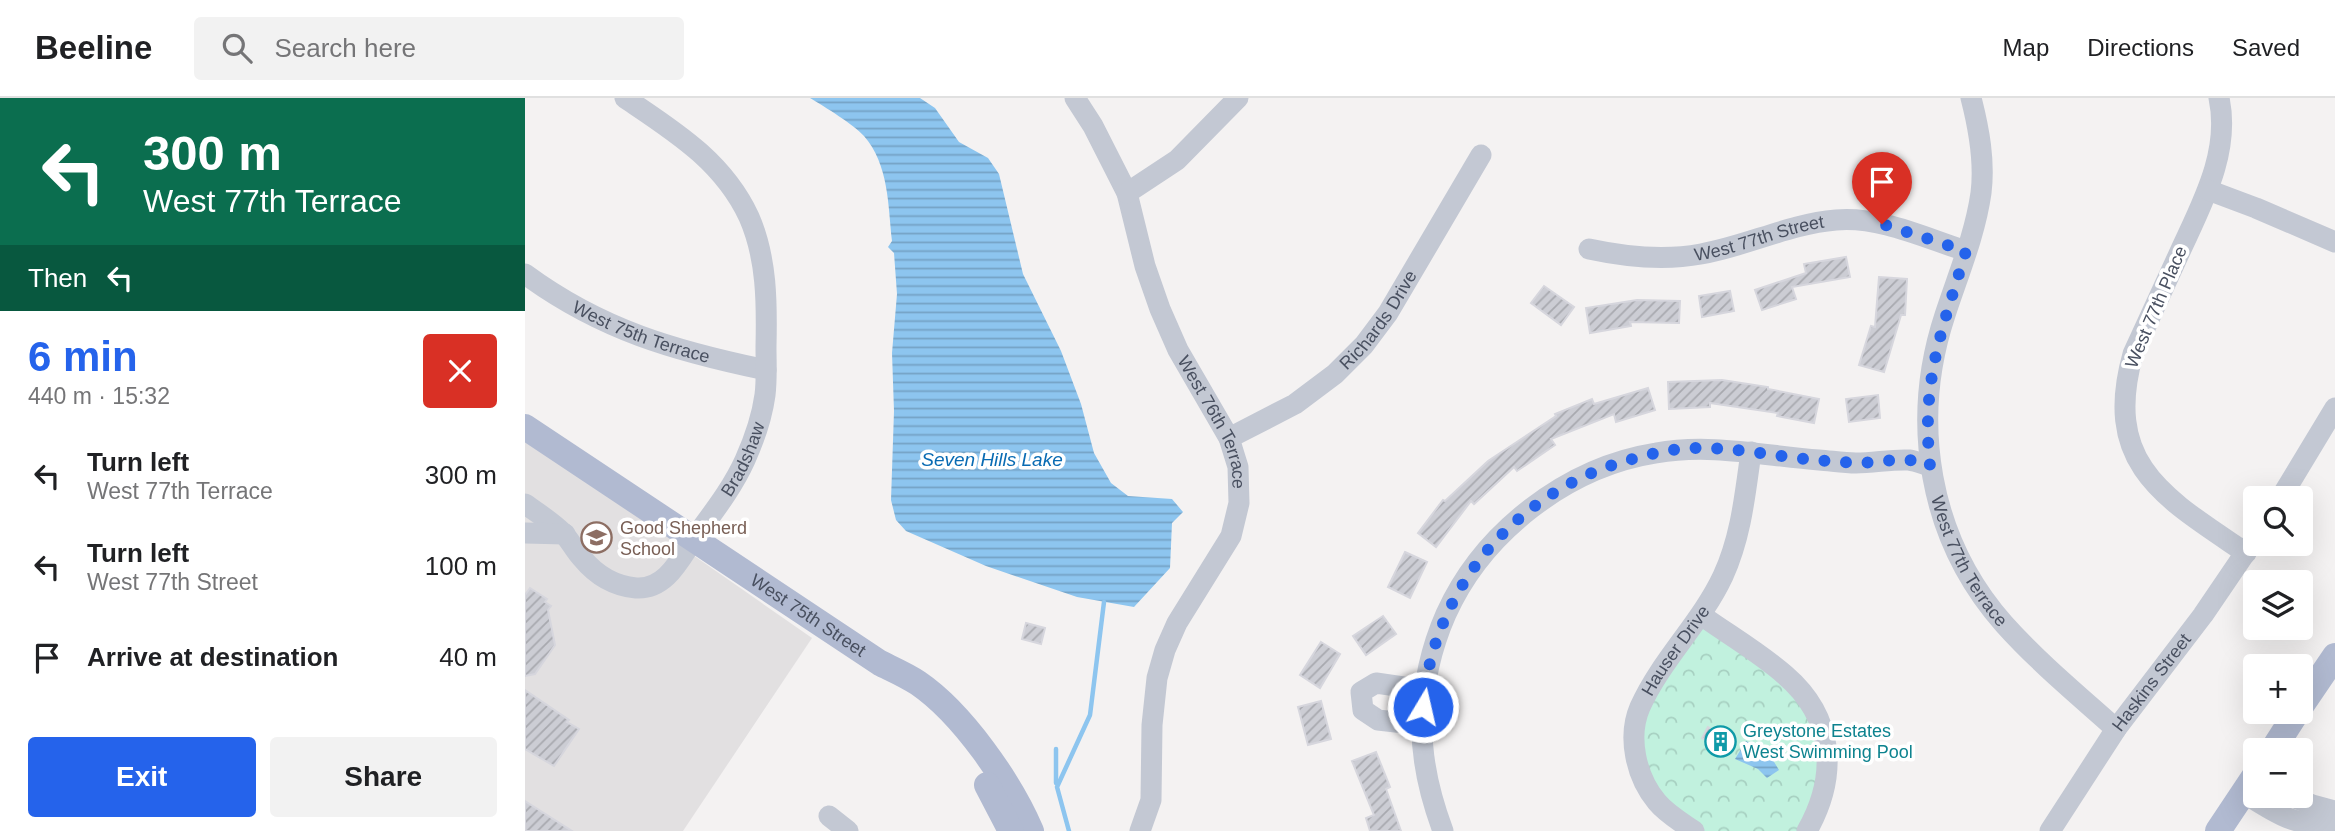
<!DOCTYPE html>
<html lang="en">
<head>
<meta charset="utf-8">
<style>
	:root { --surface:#fff; --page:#f2f2f2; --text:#202124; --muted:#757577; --line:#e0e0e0; --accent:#2563eb }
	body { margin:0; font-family:Helvetica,sans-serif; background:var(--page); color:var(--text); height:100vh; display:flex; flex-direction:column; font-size:26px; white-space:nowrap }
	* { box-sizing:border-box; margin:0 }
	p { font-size:23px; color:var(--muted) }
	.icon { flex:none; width:38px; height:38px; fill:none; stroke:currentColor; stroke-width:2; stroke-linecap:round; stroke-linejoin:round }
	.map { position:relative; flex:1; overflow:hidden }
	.details { display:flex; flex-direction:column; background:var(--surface); width:525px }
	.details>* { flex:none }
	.banner { background:#0b6e4f; color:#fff; overflow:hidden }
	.fabs { position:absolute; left:1718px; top:388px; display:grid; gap:14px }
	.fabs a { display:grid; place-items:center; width:70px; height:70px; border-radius:7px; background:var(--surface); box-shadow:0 7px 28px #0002; font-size:35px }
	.pin { position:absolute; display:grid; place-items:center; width:60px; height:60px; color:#fff; margin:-72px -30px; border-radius:50% 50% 50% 0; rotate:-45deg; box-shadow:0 0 7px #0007 }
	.pin .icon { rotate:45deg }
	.me { position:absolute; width:77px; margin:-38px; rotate:9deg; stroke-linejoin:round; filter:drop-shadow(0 0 5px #0008) }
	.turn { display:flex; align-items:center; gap:24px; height:147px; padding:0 28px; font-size:32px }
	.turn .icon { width:91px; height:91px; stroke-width:2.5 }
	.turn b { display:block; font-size:49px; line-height:60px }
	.then { display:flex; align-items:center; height:66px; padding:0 28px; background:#0003; gap:14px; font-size:26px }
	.round { display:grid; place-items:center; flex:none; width:74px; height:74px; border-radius:7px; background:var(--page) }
	.summary { display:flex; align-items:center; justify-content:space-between; height:119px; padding:0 28px }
	h1 { font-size:42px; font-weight:800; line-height:52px; color:var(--accent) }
	.button { display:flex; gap:14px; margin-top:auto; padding:14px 28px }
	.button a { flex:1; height:80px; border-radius:7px; background:var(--accent); color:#fff; font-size:28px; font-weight:800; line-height:80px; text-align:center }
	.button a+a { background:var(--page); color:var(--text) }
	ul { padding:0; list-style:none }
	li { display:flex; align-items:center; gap:21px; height:91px; padding:0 28px }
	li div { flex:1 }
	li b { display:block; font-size:26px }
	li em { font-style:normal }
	header { display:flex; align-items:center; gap:42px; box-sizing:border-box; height:98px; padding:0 35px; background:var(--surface); border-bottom:2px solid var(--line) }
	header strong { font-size:33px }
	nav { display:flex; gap:38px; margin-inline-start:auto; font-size:24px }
	.search { width:490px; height:63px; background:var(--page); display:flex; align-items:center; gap:18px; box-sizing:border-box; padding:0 24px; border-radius:7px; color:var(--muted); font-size:26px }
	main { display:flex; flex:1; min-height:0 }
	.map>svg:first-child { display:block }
</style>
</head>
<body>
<header>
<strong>Beeline</strong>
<div class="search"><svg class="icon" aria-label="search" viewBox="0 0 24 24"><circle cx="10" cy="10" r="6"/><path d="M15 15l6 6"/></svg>Search here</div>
<nav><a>Map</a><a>Directions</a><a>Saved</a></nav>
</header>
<main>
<section class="details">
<div class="banner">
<div class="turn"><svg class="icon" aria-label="left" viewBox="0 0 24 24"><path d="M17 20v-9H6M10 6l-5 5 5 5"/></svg><div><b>300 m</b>West 77th Terrace</div></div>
<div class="then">Then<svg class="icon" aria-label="left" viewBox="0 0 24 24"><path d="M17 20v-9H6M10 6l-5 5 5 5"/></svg></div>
</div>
<div class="summary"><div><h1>6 min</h1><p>440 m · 15:32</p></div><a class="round" style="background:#d93025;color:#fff"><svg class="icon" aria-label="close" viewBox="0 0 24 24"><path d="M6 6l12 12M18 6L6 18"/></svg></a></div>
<ul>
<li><svg class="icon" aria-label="left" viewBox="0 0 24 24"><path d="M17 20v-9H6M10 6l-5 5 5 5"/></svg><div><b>Turn left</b><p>West 77th Terrace</p></div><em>300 m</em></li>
<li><svg class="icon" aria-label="left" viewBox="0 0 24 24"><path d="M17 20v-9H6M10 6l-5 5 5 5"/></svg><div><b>Turn left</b><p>West 77th Street</p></div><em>100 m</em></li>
<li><svg class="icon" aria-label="arrive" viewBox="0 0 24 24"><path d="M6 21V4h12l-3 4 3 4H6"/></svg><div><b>Arrive at destination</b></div><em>40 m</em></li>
</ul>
<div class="button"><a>Exit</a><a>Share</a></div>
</section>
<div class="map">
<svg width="1810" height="733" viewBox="0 0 1810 733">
	<defs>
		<pattern id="park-crowns" width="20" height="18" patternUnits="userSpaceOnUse" patternTransform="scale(1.75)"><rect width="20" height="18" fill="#c1f1de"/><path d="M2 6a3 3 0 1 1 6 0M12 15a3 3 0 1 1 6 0" fill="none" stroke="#a7d0c1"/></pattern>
		<pattern id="water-rules" width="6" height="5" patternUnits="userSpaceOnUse" patternTransform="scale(1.75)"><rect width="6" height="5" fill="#8dc5ef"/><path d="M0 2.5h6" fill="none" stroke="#75a2c5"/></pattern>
		<pattern id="building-hatch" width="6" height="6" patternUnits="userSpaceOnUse" patternTransform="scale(1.75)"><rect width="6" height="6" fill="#cccdd4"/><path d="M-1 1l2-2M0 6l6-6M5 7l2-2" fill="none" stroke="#a8a9af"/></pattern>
	</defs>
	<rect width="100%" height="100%" fill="#f4f2f2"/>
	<polygon fill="#e2e0e1" points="0,340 287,540 158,733 0,733"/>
	<polygon fill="url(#park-crowns)" points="1176,517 1261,577 1301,648 1282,733 1169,733 1142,714 1109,638"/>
	<g fill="url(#water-rules)">
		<path d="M 285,0 L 395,0 L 410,10 L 434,44 L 463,60 L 474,76 L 498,176 L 536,253 L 556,306 L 569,355 L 586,385 L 603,398 L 647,401 L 658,414 L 647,425 L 645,470 L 609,509 L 552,499 L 461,468 L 381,433 L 371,422 L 366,402 L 369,313 L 367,255 L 372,196 L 369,155 L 363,149 L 367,143 C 363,107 364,67 339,38 C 328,26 300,9 285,0 Z"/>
		<polygon points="1221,643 1243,654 1254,672 1242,680 1233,671 1210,661"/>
	</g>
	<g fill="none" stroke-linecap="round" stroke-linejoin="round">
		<g stroke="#8dc5ef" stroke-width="4.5">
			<polyline points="531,651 531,685"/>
			<polyline points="544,733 532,689 565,617 579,504"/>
		</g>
	</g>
	<g fill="url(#building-hatch)" stroke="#d6d6dd" stroke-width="2">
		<polygon points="1321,159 1325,179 1267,189 1271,201 1237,212 1230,192 1281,175 1279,166"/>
		<polygon points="1354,179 1382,181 1380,217 1376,217 1359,274 1334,267 1346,228 1350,229"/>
		<polygon points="1019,188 1049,209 1036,227 1006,205"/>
		<polygon points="1205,193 1209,213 1177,219 1174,198"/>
		<polygon points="1112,202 1155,203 1154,225 1105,224 1106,228 1065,235 1061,210"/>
		<polygon points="1197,282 1243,289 1243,291 1294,301 1289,325 1252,318 1253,315 1185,305 1185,309 1144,311 1143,284"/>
		<polygon points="1123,290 1130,312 1091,324 1089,316 1026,341 1030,347 992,373 989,369 949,406 946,403 911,449 893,435 918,402 920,403 963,363 1031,318 1030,316 1067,301 1069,306"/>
		<polygon points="1353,297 1355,320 1324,324 1321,301"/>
		<polygon points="880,454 902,464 885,500 863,489"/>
		<polygon points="5,490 22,501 20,504 26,508 23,512 30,547 10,576 0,578 0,497"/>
		<polygon points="858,518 871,536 841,557 828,538"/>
		<polygon points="501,525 520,530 516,546 497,541"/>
		<polygon points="796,544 815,556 795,590 775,577"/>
		<polygon points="0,592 44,622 42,624 54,631 29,668 0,651"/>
		<polygon points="796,603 806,641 783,647 773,609"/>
		<polygon points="1183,629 1210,645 1204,655 1177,640"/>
		<polygon points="851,654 865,689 861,691 876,733 845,733 841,720 849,717 827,663"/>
		<polygon points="0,703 47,733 0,733"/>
	</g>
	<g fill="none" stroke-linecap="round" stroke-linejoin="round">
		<g stroke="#c3c8d3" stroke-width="21">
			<path id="s1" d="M 550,0 L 568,28 L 602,95 L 620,168 L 635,211 L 653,252 L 704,340 L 713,369 L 714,405 L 706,438 L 652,525 L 640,552 L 632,580 L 627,627 L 626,702 L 615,733"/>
			<path id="s2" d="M 1446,0 C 1454,31 1460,63 1456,95 C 1450,137 1433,177 1420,217 C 1385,323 1403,440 1479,526 C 1513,564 1553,597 1591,631"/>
			<path d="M 1694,0 C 1706,56 1675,109 1653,158 C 1638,190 1623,223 1608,256 C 1577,367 1640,400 1721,455"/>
			<polyline points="1683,92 1731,110 1810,144"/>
			<polyline points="602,95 652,62 713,0"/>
			<path id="s3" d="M 1064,151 C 1101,159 1139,163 1176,156 C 1222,148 1264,126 1311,122 C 1355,118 1400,140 1441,153"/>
			<path id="s4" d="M 0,176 C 76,232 150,253 241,272"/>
			<path id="s5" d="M 704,340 L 770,306 L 810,276 L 839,247 L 863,215 L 956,57"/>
			<polyline points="1755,401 1810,310"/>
			<path id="s6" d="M 0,406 C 13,415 27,424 38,435 C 45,442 50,453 57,460 C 71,477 89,488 111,490 C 140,492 154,463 168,442 C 186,417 207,391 220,362 C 229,342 237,319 240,297 C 242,281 241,265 241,249 C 242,205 242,160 224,119 C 198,63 149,33 100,0"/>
			<polyline points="0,435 40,436"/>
			<path d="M 1176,517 C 1204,537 1235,555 1260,577 C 1310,620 1313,678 1282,733"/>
			<polyline points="897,627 853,622 838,612 836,594 851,585 899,592"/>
			<path d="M 1719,695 C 1752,716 1768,728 1810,727"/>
			<polyline points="1766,698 1787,707 1810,713"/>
			<polyline points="304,718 323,733"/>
			<path d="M 918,733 C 905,698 896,662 897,624 C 898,588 906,550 921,516 C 958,434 1042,369 1131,355 C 1186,345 1240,358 1294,362 C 1307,363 1319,365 1331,365 C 1349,365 1367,361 1384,362 C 1391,363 1398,366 1405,368"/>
			<path id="s7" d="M 1169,733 C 1156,724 1142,716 1132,704 C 1111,679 1102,639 1115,609 C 1136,562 1176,525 1198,478 C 1216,439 1220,397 1226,354"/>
			<path id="s8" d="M 1525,733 L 1591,631 L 1678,517 L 1731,439"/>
		</g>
		<g stroke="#b1bad1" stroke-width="26">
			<path id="s9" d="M 0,329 L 355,565 C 367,571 381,577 393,585 C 437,615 485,684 506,733"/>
			<polyline points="1776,608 1810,558"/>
			<polyline points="1747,653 1772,614"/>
			<polyline points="462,687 486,733"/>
			<polyline points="1693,733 1731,676"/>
		</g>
	</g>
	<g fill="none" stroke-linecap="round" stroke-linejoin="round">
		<path stroke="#2563eb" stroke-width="12" stroke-dasharray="0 21.6" d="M 898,609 C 907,493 988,396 1100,363 C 1122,357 1144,351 1168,350 C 1208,349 1249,358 1289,362 C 1303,363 1317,364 1331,365 C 1349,365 1367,361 1384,362 C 1391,363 1398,366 1405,368 C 1396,283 1417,232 1441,153 L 1357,126"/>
	</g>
	<defs>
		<symbol id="school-ring" viewBox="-11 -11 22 22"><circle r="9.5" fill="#fff" stroke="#8d6e63" stroke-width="1.5"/><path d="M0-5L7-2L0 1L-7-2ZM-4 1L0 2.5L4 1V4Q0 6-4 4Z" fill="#8d6e63"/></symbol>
		<symbol id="building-ring" viewBox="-11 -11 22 22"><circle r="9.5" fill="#fff" stroke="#0f9aa8" stroke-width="1.5"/><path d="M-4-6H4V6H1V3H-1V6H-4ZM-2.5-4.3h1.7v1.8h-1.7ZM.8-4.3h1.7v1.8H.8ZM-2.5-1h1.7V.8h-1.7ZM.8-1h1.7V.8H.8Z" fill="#0f9aa8"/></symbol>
	</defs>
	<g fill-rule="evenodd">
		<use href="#school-ring" x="54" y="422" width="35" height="35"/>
		<use href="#building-ring" x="1178" y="626" width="35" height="35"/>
	</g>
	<g text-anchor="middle" stroke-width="7" stroke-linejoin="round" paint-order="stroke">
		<g font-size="18" fill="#495060" stroke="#fff">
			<text dy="6" stroke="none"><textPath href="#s3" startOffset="173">West 77th Street</textPath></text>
			<text transform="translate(1631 209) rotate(-67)" y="6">West 77th Place</text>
			<text dy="6" stroke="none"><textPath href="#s5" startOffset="194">Richards Drive</textPath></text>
			<text dy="6" stroke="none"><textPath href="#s4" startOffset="131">West 75th Terrace</textPath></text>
			<text dy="6" stroke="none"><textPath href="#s1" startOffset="355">West 76th Terrace</textPath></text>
			<text dy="6" stroke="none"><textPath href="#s6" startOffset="317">Bradshaw</textPath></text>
			<text dy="6" stroke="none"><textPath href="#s2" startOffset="480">West 77th Terrace</textPath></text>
			<text dy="6" stroke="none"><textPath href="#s9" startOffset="340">West 75th Street</textPath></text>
			<text dy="6" stroke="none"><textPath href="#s7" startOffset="215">Hauser Drive</textPath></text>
			<text dy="6" stroke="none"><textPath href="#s8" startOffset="180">Haskins Street</textPath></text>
		</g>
		<g font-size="18" fill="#785e54" stroke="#fff" text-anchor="start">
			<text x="95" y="436">Good Shepherd<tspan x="95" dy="21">School</tspan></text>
		</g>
		<g font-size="18" fill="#0d838f" stroke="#fff" text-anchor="start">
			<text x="1218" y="639">Greystone Estates<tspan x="1218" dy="21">West Swimming Pool</tspan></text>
		</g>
		<g font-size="19" font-style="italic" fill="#096bb3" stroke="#fff">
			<text x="467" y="368">Seven Hills Lake</text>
		</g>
	</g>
</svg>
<div class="fabs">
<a><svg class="icon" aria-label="search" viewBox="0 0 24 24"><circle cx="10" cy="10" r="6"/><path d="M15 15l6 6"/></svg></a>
<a><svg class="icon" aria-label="layers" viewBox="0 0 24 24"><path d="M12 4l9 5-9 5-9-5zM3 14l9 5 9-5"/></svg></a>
<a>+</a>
<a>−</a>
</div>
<div class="pin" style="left:1357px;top:126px;background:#d93025"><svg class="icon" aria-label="arrive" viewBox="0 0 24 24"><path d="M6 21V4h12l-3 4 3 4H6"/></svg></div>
<svg class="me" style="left:898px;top:609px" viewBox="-20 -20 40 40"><circle r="17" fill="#2563eb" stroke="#fff" stroke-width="3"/><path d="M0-11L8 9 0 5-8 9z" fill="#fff"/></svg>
</div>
</main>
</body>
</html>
